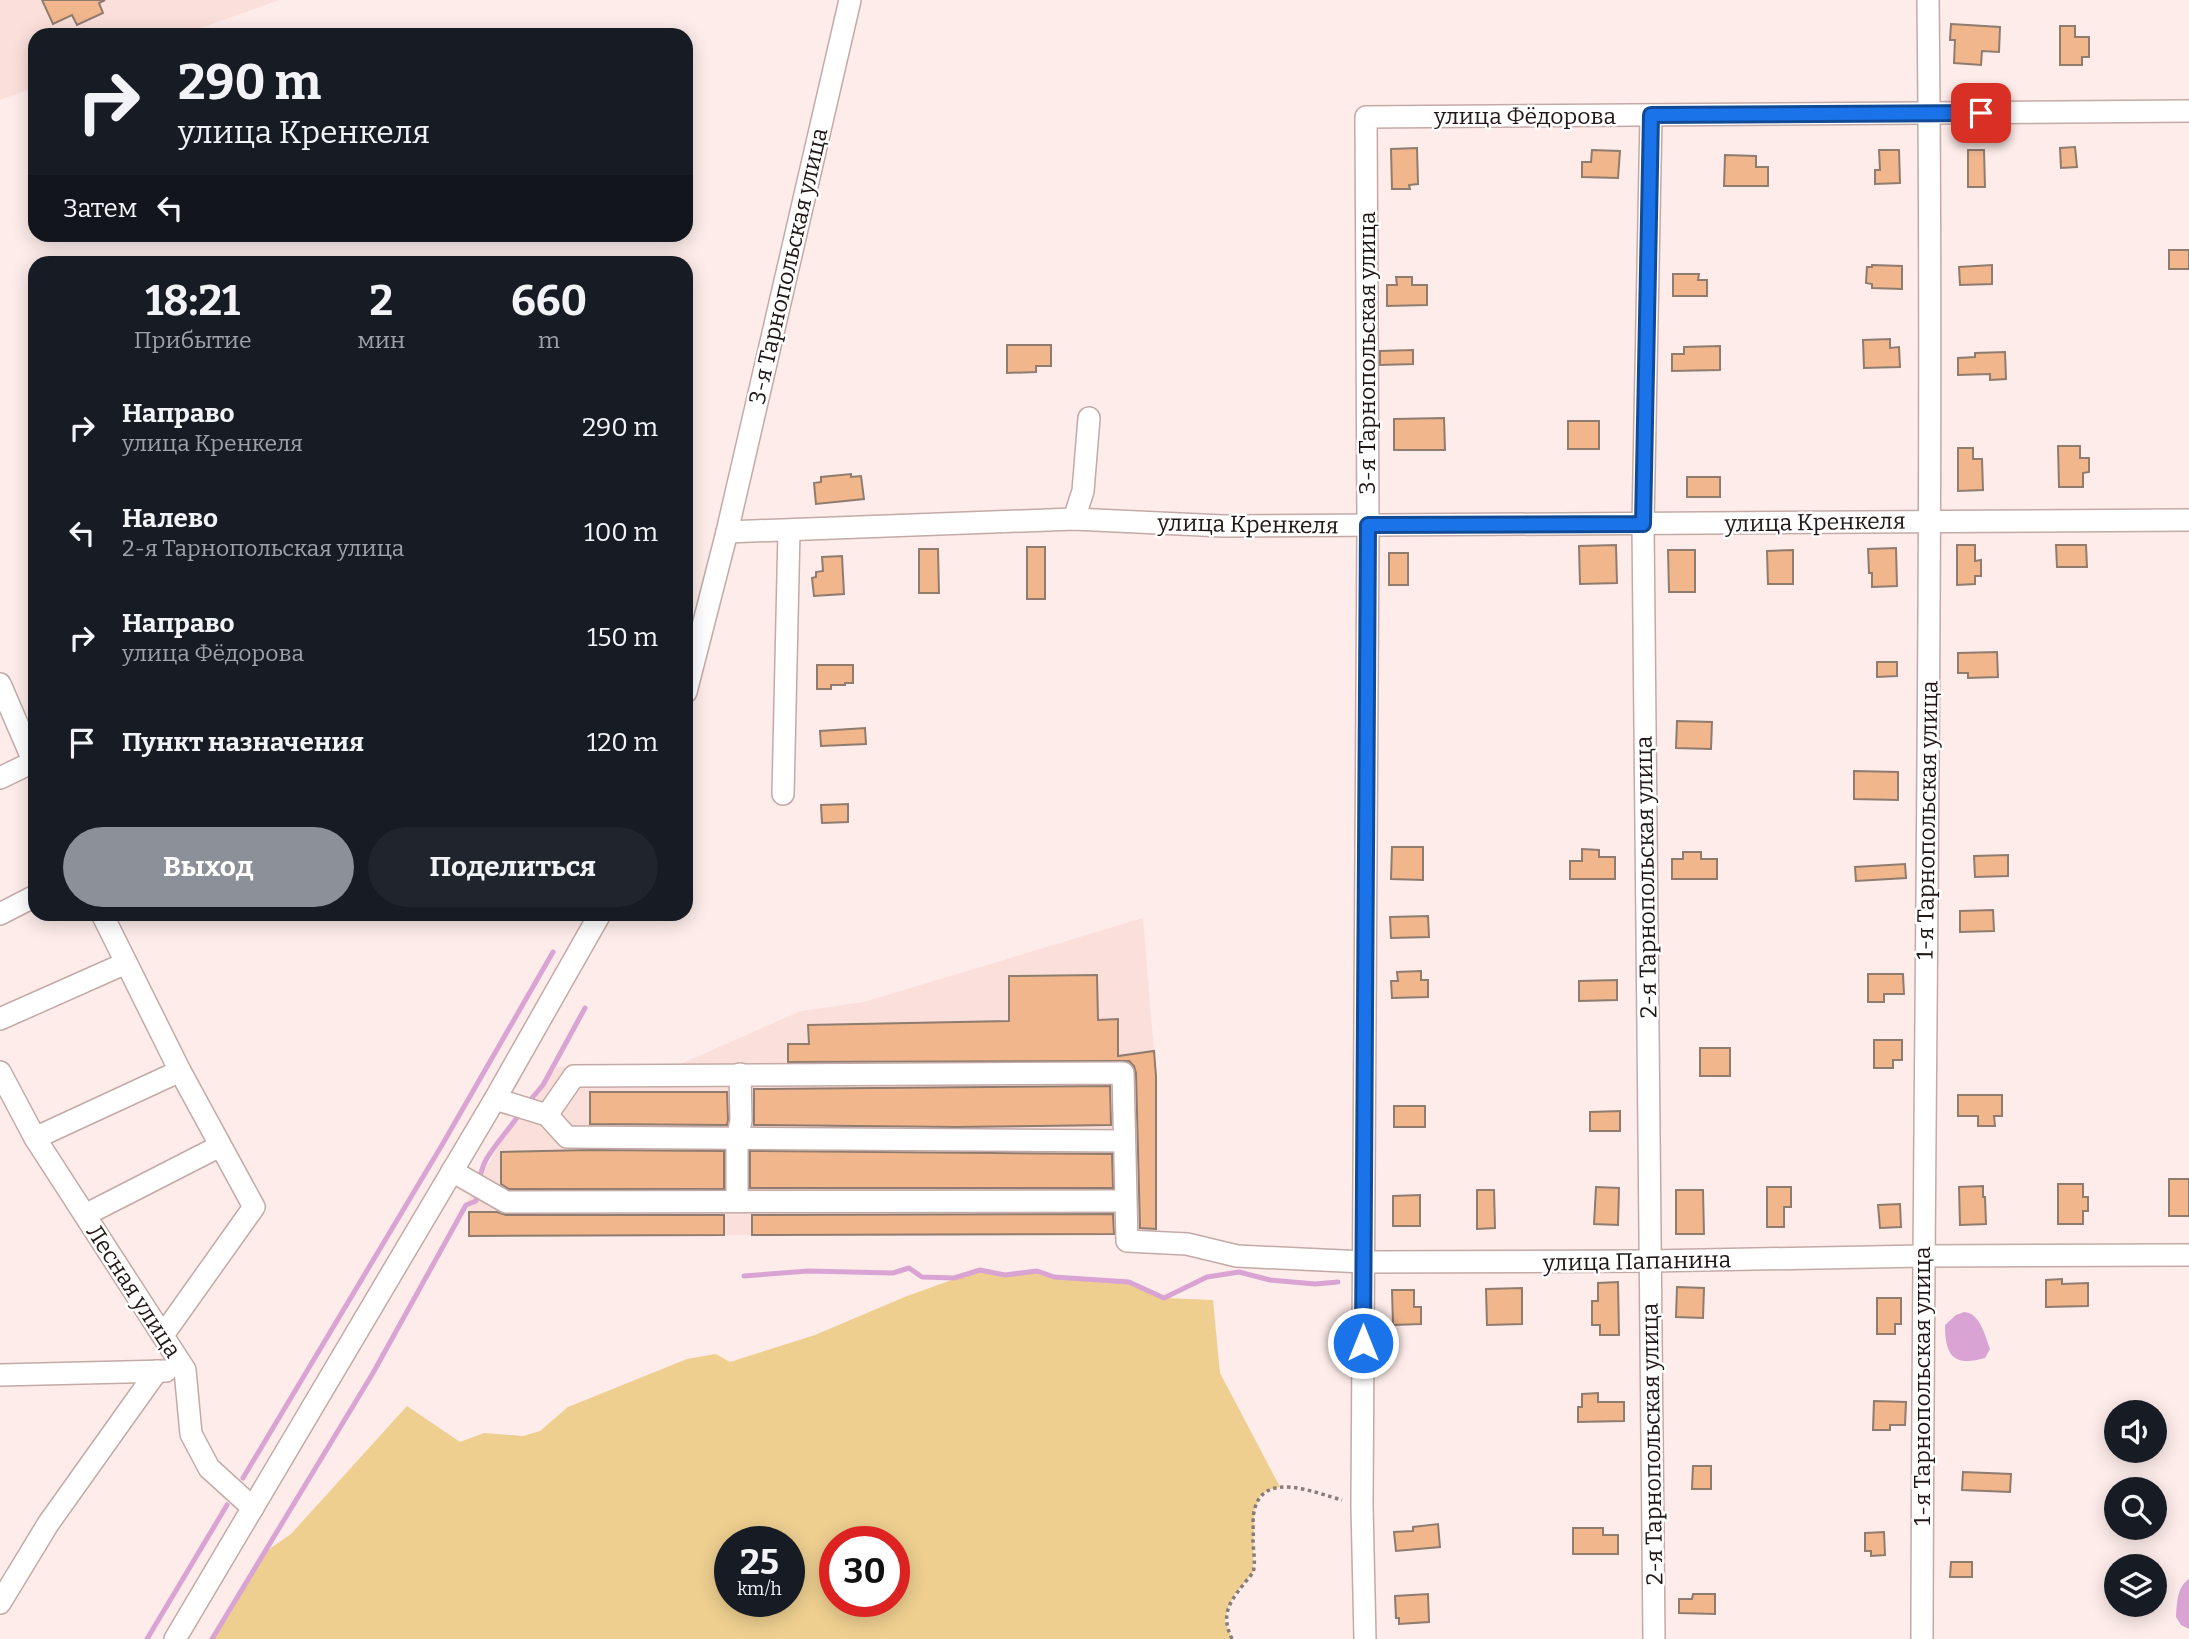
<!DOCTYPE html>
<html lang="ru">
<head>
<meta charset="utf-8">
<style>
	:root { --surface:#171b24; --page:#20242c; --text:#f1f3f6; --muted:#9ea1a6; --accent:#8c9099 }
	body { margin:0; font-family:Bitter,serif; background:var(--page); color:var(--text); height:100vh; display:flex; flex-direction:column; font-size:26px; white-space:nowrap }
	* { box-sizing:border-box; margin:0 }
	p { font-size:23px; color:var(--muted) }
	.icon { flex:none; width:38px; height:38px; fill:none; stroke:currentColor; stroke-width:2; stroke-linecap:round; stroke-linejoin:round }
	.map { position:relative; flex:1; overflow:hidden }
	.details { position:absolute; left:28px; top:256px; width:665px; height:665px; display:flex; flex-direction:column; background:var(--surface); border-radius:21px; box-shadow:0 4px 18px #0003 }
	.details>* { flex:none }
	.guide { position:absolute; left:28px; top:28px; width:665px; height:214px; border-radius:21px; box-shadow:0 4px 18px #0003; background:#171b24; color:var(--text); overflow:hidden }
	.fabs { position:absolute; left:2104px; top:1400px; display:grid; gap:14px }
	.fabs a { display:grid; place-items:center; width:63px; height:63px; border-radius:50%; background:var(--surface); box-shadow:0 4px 18px #0003; font-size:35px }
	.speed { position:absolute; left:714px; top:1526px; display:flex; gap:14px; font-size:35px; font-weight:700; text-align:center }
	.speed>* { display:grid; place-content:center; width:91px; height:91px; border-radius:50%; background:var(--surface); box-shadow:0 4px 18px #0003; line-height:1 }
	.speed small { font-size:18px; font-weight:400 }
	.speed .limit { border:10px solid #d22; background:#fff; color:#111 }
	.pin { position:absolute; display:grid; place-items:center; width:60px; height:60px; color:#fff; margin:-30px; border-radius:14px; box-shadow:0 4px 10px #0006 }
	.me { position:absolute; width:77px; margin:-38px; rotate:0deg; stroke-linejoin:round; filter:drop-shadow(0 0 5px #0008) }
	.turn { display:flex; align-items:center; gap:24px; height:147px; padding:0 35px; font-size:32px }
	.turn .icon { width:91px; height:91px; stroke-width:2.5 }
	.turn b { display:block; font-size:49px; line-height:60px }
	.then { display:flex; align-items:center; height:66px; padding:0 35px; background:#0003; gap:14px; font-size:26px }
	.eta { display:flex; justify-content:space-evenly; align-items:center; height:119px; text-align:center }
	.eta b { font-size:42px; font-weight:700; line-height:49px }
	.action { display:flex; gap:14px; margin-top:auto; padding:14px 35px }
	.action a { flex:1; height:80px; border-radius:42px; background:var(--accent); color:#fff; font-size:28px; font-weight:700; line-height:80px; text-align:center }
	.action a+a { background:var(--page); color:var(--text) }
	ul { padding:0; list-style:none }
	li { display:flex; align-items:center; gap:21px; height:105px; padding:0 35px }
	li div { flex:1 }
	li b { display:block; font-size:26px }
	li em { font-style:normal }
	.map>svg:first-child { display:block }
</style>
</head>
<body>
<div class="map">
<svg width="2189" height="1639" viewBox="0 0 2189 1639">
	<rect width="100%" height="100%" fill="#fdecea"/>
	<g fill="#fbdfdb">
		<polygon points="0,0 279,0 181,35 35,35 35,87 0,100"/>
		<polygon points="1143,918 1156,1076 1156,1233 469,1236 468,1200 502,1140 557,1067 678,1065 801,1011 864,1002"/>
	</g>
	<path fill="#eecf90" fill-rule="evenodd" d="M 980,1270 L 1005,1275 L 1037,1271 L 1054,1277 L 1129,1282 L 1164,1298 L 1213,1300 L 1220,1373 L 1280,1487 L 1268,1490 L 1260,1496 L 1254,1511 L 1253,1572 L 1234,1595 L 1227,1610 L 1225,1622 L 1232,1639 L 212,1639 L 265,1552 L 291,1534 L 407,1406 L 460,1442 L 484,1433 L 523,1436 L 540,1431 L 568,1407 L 687,1359 L 716,1354 L 730,1362 L 815,1335 L 907,1296 ZM 730,1542 L 789,1542 L 789,1601 L 730,1601 ZM 835,1542 L 894,1542 L 894,1601 L 835,1601 Z"/>
	<g fill="#d9a4d3">
		<path d="M 1964,1312 C 1980,1313 1985,1335 1990,1349 L 1985,1358 C 1954,1367 1945,1356 1945,1325 L 1956,1315 Z"/>
		<path d="M 2189,1579 L 2189,1629 L 2181,1625 L 2176,1617 C 2177,1603 2177,1587 2189,1579 Z"/>
	</g>
	<g fill="none" stroke-linecap="round" stroke-linejoin="round">
		<g stroke="#d9a4d3" stroke-width="5">
			<polyline points="527,1104 543,1085 585,1008"/>
			<path d="M 479,1180 C 481,1173 483,1164 487,1158 C 497,1142 510,1128 521,1112"/>
			<polyline points="744,1276 808,1271 893,1273 909,1268 922,1277 954,1278 980,1270 1005,1275 1037,1271 1054,1277 1129,1282 1164,1298 1207,1277 1239,1272 1270,1280 1315,1284 1338,1282"/>
			<polyline points="243,1478 442,1145 553,952"/>
			<polyline points="147,1639 227,1505"/>
			<polyline points="212,1639 373,1373 466,1205 476,1201 477,1193"/>
		</g>
	</g>
	<g fill="#f2b68d" stroke="#8f7c6f" stroke-width="2">
		<polygon points="42,0 105,0 99,3 103,13 77,25 72,15 53,24"/>
		<polygon points="1951,24 2000,27 1999,52 1982,51 1981,65 1954,63 1955,40 1950,40"/>
		<polygon points="2060,26 2075,26 2075,37 2089,37 2089,57 2082,57 2082,65 2060,65"/>
		<polygon points="2075,147 2077,167 2061,168 2060,148"/>
		<polygon points="1417,148 1418,184 1409,185 1410,189 1392,189 1391,149"/>
		<polygon points="1592,150 1620,151 1618,178 1582,177 1582,162 1591,162"/>
		<polygon points="1879,150 1899,150 1900,183 1875,184 1875,170 1880,170"/>
		<polygon points="1968,150 1984,150 1985,187 1968,187"/>
		<polygon points="1725,155 1756,156 1756,167 1768,167 1768,186 1724,186"/>
		<rect x="2169" y="250" width="20" height="19"/>
		<polygon points="1872,265 1902,266 1902,289 1872,288 1872,284 1866,283 1867,267 1872,267"/>
		<polygon points="1992,265 1992,284 1960,285 1959,267"/>
		<polygon points="1673,274 1699,274 1698,280 1707,280 1707,296 1673,296"/>
		<polygon points="1396,277 1412,277 1412,285 1427,285 1427,305 1387,306 1387,285 1397,285"/>
		<polygon points="1890,339 1890,348 1899,347 1900,367 1864,368 1863,340"/>
		<polygon points="1007,345 1051,345 1051,366 1036,366 1036,372 1007,373"/>
		<polygon points="1720,346 1720,370 1672,371 1672,354 1684,354 1684,347"/>
		<polygon points="1413,350 1413,364 1380,365 1380,351"/>
		<polygon points="2005,352 2006,379 1990,380 1990,374 1958,375 1958,358 1975,357 1975,353"/>
		<polygon points="1444,418 1445,450 1394,450 1394,419"/>
		<rect x="1568" y="421" width="31" height="28"/>
		<polygon points="2058,446 2080,446 2080,458 2089,458 2089,472 2083,473 2083,487 2059,487"/>
		<polygon points="1958,448 1973,448 1973,459 1982,459 1983,490 1958,491"/>
		<polygon points="851,474 851,477 861,476 864,499 816,504 814,483 821,482 821,477"/>
		<rect x="1687" y="477" width="33" height="20"/>
		<polygon points="1616,545 1617,583 1580,584 1579,546"/>
		<polygon points="1957,545 1975,545 1975,561 1981,560 1981,576 1975,576 1975,584 1957,585"/>
		<polygon points="2056,545 2086,545 2087,567 2057,567"/>
		<rect x="1027" y="547" width="18" height="52"/>
		<polygon points="1896,548 1897,586 1872,587 1872,573 1869,573 1868,549"/>
		<polygon points="919,549 938,549 939,593 919,593"/>
		<polygon points="1668,550 1695,550 1695,592 1669,592"/>
		<polygon points="1793,550 1793,584 1768,584 1767,551"/>
		<rect x="1389" y="553" width="19" height="32"/>
		<polygon points="842,556 844,594 814,596 812,578 816,577 816,572 823,571 822,557"/>
		<polygon points="1997,652 1998,677 1968,678 1968,673 1958,673 1958,653"/>
		<polygon points="1877,662 1897,662 1897,676 1877,677"/>
		<polygon points="817,665 853,665 853,683 845,683 845,685 831,685 831,689 817,689"/>
		<polygon points="1677,721 1712,722 1711,749 1676,748"/>
		<polygon points="865,728 866,744 821,746 820,731"/>
		<polygon points="1854,771 1898,772 1898,800 1854,799"/>
		<polygon points="848,804 848,822 822,823 821,805"/>
		<polygon points="1392,847 1423,847 1423,880 1391,879"/>
		<polygon points="1582,849 1599,850 1599,857 1615,857 1615,879 1570,879 1570,861 1582,861"/>
		<polygon points="1683,852 1701,852 1701,859 1717,859 1717,879 1672,879 1672,859 1683,859"/>
		<polygon points="2008,855 2008,876 1975,877 1974,856"/>
		<polygon points="1905,864 1906,878 1856,881 1855,867"/>
		<polygon points="1993,910 1994,931 1960,932 1960,911"/>
		<polygon points="1428,916 1429,937 1391,938 1390,917"/>
		<polygon points="1421,971 1421,980 1428,980 1428,997 1392,998 1391,981 1398,981 1397,972"/>
		<polygon points="1868,974 1903,974 1904,994 1884,994 1884,1002 1868,1002"/>
		<polygon points="1097,975 1098,1020 1118,1019 1118,1056 1154,1051 1156,1076 1156,1229 1140,1228 1136,1073 1134,1066 1129,1061 788,1062 788,1044 809,1044 808,1025 1009,1021 1009,976"/>
		<polygon points="1617,980 1617,1000 1579,1001 1579,981"/>
		<polygon points="1874,1040 1902,1040 1902,1060 1893,1060 1893,1068 1874,1068"/>
		<rect x="1700" y="1048" width="30" height="28"/>
		<polygon points="1110,1086 1111,1125 955,1127 754,1125 754,1089"/>
		<polygon points="590,1092 727,1092 728,1120 727,1125 590,1124"/>
		<polygon points="1958,1095 2002,1095 2002,1116 1994,1116 1995,1126 1978,1126 1978,1116 1958,1116"/>
		<rect x="1394" y="1106" width="31" height="21"/>
		<polygon points="1620,1111 1620,1131 1590,1131 1590,1112"/>
		<polygon points="590,1150 724,1151 724,1189 509,1189 501,1184 501,1152"/>
		<polygon points="750,1151 1112,1154 1113,1188 750,1188"/>
		<rect x="2169" y="1179" width="20" height="37"/>
		<polygon points="2058,1184 2083,1184 2083,1197 2088,1197 2088,1211 2083,1211 2083,1224 2058,1224"/>
		<polygon points="1983,1186 1983,1197 1985,1197 1986,1224 1960,1225 1959,1187"/>
		<polygon points="1596,1187 1619,1188 1618,1225 1594,1224"/>
		<polygon points="1767,1187 1791,1187 1791,1207 1784,1207 1784,1227 1767,1227"/>
		<polygon points="1477,1190 1494,1190 1495,1228 1477,1229"/>
		<polygon points="1676,1190 1703,1190 1704,1234 1676,1234"/>
		<polygon points="1420,1195 1420,1226 1393,1226 1393,1196"/>
		<polygon points="1900,1204 1901,1227 1880,1228 1878,1205"/>
		<polygon points="469,1212 497,1212 506,1215 724,1215 724,1235 469,1236"/>
		<polygon points="1113,1214 1114,1234 752,1235 752,1215"/>
		<polygon points="2062,1279 2062,1284 2088,1283 2088,1306 2046,1307 2046,1280"/>
		<polygon points="1618,1282 1619,1335 1600,1335 1600,1325 1592,1325 1592,1301 1598,1301 1598,1283"/>
		<polygon points="1677,1287 1704,1288 1703,1318 1676,1317"/>
		<polygon points="1522,1288 1522,1324 1487,1325 1486,1289"/>
		<polygon points="1392,1290 1414,1290 1414,1307 1421,1307 1421,1324 1393,1325"/>
		<polygon points="1877,1298 1901,1298 1901,1324 1895,1324 1895,1334 1877,1334"/>
		<polygon points="1598,1393 1598,1402 1624,1402 1624,1421 1578,1422 1578,1407 1582,1407 1582,1394"/>
		<polygon points="1874,1401 1906,1402 1905,1425 1890,1425 1890,1430 1873,1430"/>
		<polygon points="1693,1466 1711,1466 1711,1489 1692,1489"/>
		<polygon points="1963,1472 2011,1474 2010,1492 1962,1490"/>
		<polygon points="1438,1524 1440,1547 1396,1551 1394,1532 1413,1531 1413,1527"/>
		<polygon points="1573,1528 1603,1528 1603,1535 1618,1535 1618,1554 1573,1554"/>
		<polygon points="1884,1532 1885,1555 1871,1556 1871,1551 1865,1551 1865,1533"/>
		<polygon points="1951,1562 1972,1562 1972,1577 1950,1577"/>
		<polygon points="1428,1594 1429,1622 1399,1624 1399,1618 1396,1618 1395,1596"/>
		<polygon points="1693,1594 1715,1594 1715,1614 1679,1613 1679,1599 1692,1599"/>
	</g>
	<g fill="none" stroke-linecap="round" stroke-linejoin="round">
		<defs>
			<g id="minor">
				<polyline points="1651,115 1643,524 1654,1639"/>
				<polyline points="1074,519 1083,491 1089,418"/>
				<polyline points="727,532 1074,519 1223,526 2189,520"/>
				<polyline points="0,684 35,765"/>
				<polyline points="686,692 727,532 850,0"/>
				<polyline points="0,778 33,762"/>
				<polyline points="783,794 789,531"/>
				<polyline points="0,914 35,896"/>
				<polyline points="102,914 180,1071 254,1207 163,1335"/>
				<polyline points="0,1019 126,963"/>
				<polyline points="0,1072 35,1138 185,1370 191,1434 209,1468 253,1508"/>
				<polyline points="495,1099 547,1115 567,1137 1124,1141"/>
				<polyline points="547,1115 574,1076 1123,1073 1127,1241 1187,1244 1237,1256 1364,1262 1650,1261 1923,1256 2189,1255"/>
				<polyline points="35,1138 180,1071"/>
				<polyline points="452,1171 506,1202 1125,1201"/>
				<polyline points="737,1201 737,1139 741,1121 740,1074"/>
				<polyline points="85,1215 220,1146"/>
				<polyline points="0,1375 166,1371"/>
				<polyline points="0,1603 48,1524 157,1371"/>
				<polyline points="175,1639 495,1099 600,914"/>
				<polyline points="1365,1639 1362,1506 1368,525 1366,117 2189,111"/>
				<path d="M 1922,1639 C 1923,1093 1934,546 1928,0"/>
			</g>
		</defs>
		<use href="#minor" stroke="#c3aaa6" stroke-width="24"/>
		<path stroke="#887b79" stroke-width="3.5" stroke-dasharray="3.5 3.5" stroke-linecap="butt" d="M 1232,1639 C 1221,1616 1228,1604 1243,1585 C 1245,1582 1251,1576 1253,1572 C 1256,1564 1253,1549 1253,1540 C 1254,1531 1252,1521 1254,1512 C 1262,1469 1315,1493 1342,1500"/>
		<use href="#minor" stroke="#fff" stroke-width="21"/>
	</g>
	<g fill="none" stroke-linecap="round" stroke-linejoin="round">
		<defs>
			<polyline id="route" points="1363,1343 1368,525 1643,524 1651,115 1981,113"/>
		</defs>
		<use href="#route" stroke="#114b97" stroke-width="18"/>
		<use href="#route" stroke="#1a73e8" stroke-width="12"/>
	</g>
	<g text-anchor="middle" stroke-width="5" stroke-linejoin="round" paint-order="stroke">
		<g font-size="23" fill="#201716" stroke="#fff">
			<text x="1525" y="124">улица Фёдорова</text>
			<text transform="translate(788 266) rotate(-77)" y="8">3-я Тарнопольская улица</text>
			<text transform="translate(1367 353) rotate(-90)" y="8">3-я Тарнопольская улица</text>
			<text transform="translate(1815 522) rotate(-1)" y="8">улица Кренкеля</text>
			<text transform="translate(1248 524) rotate(1)" y="8">улица Кренкеля</text>
			<text transform="translate(1927 820) rotate(-89)" y="8">1-я Тарнопольская улица</text>
			<text transform="translate(1646 877) rotate(-91)" y="8">2-я Тарнопольская улица</text>
			<text transform="translate(1637 1261) rotate(-1)" y="8">улица Папанина</text>
			<text transform="translate(134 1291) rotate(57)" y="8">Лесная улица</text>
			<text transform="translate(1922 1386) rotate(-90)" y="8">1-я Тарнопольская улица</text>
			<text transform="translate(1652 1444) rotate(-91)" y="8">2-я Тарнопольская улица</text>
		</g>
	</g>
</svg>
<div class="fabs">
<a><svg class="icon" aria-label="sound" viewBox="0 0 24 24"><path d="M4 9h4l5-4v14l-5-4H4zM17 9q2 3 0 6"/></svg></a>
<a><svg class="icon" aria-label="search" viewBox="0 0 24 24"><circle cx="10" cy="10" r="6"/><path d="M15 15l6 6"/></svg></a>
<a><svg class="icon" aria-label="layers" viewBox="0 0 24 24"><path d="M12 4l9 5-9 5-9-5zM3 14l9 5 9-5"/></svg></a>
</div>
<div class="speed"><div>25<small>km/h</small></div><div class="limit">30</div></div>
<div class="pin" style="left:1981px;top:113px;background:#d93025"><svg class="icon" aria-label="arrive" viewBox="0 0 24 24"><path d="M6 21V4h12l-3 4 3 4H6"/></svg></div>
<svg class="me" style="left:1363px;top:1343px" viewBox="-20 -20 40 40"><circle r="17" fill="#1a73e8" stroke="#fff" stroke-width="3"/><path d="M0-11L8 9 0 5-8 9z" fill="#fff"/></svg>
<div class="guide">
<div class="turn"><svg class="icon" aria-label="right" viewBox="0 0 24 24"><path d="M7 20v-9h11M14 6l5 5-5 5"/></svg><div><b>290 m</b>улица Кренкеля</div></div>
<div class="then">Затем<svg class="icon" aria-label="left" viewBox="0 0 24 24"><path d="M17 20v-9H6M10 6l-5 5 5 5"/></svg></div>
</div>
<section class="details">
<div class="eta">
<div><b>18:21</b><p>Прибытие</p></div>
<div><b>2</b><p>мин</p></div>
<div><b>660</b><p>m</p></div>
</div>
<ul>
<li><svg class="icon" aria-label="right" viewBox="0 0 24 24"><path d="M7 20v-9h11M14 6l5 5-5 5"/></svg><div><b>Направо</b><p>улица Кренкеля</p></div><em>290 m</em></li>
<li><svg class="icon" aria-label="left" viewBox="0 0 24 24"><path d="M17 20v-9H6M10 6l-5 5 5 5"/></svg><div><b>Налево</b><p>2-я Тарнопольская улица</p></div><em>100 m</em></li>
<li><svg class="icon" aria-label="right" viewBox="0 0 24 24"><path d="M7 20v-9h11M14 6l5 5-5 5"/></svg><div><b>Направо</b><p>улица Фёдорова</p></div><em>150 m</em></li>
<li><svg class="icon" aria-label="arrive" viewBox="0 0 24 24"><path d="M6 21V4h12l-3 4 3 4H6"/></svg><div><b>Пункт назначения</b></div><em>120 m</em></li>
</ul>
<div class="action"><a>Выход</a><a>Поделиться</a></div>
</section>
</div>
</body>
</html>
